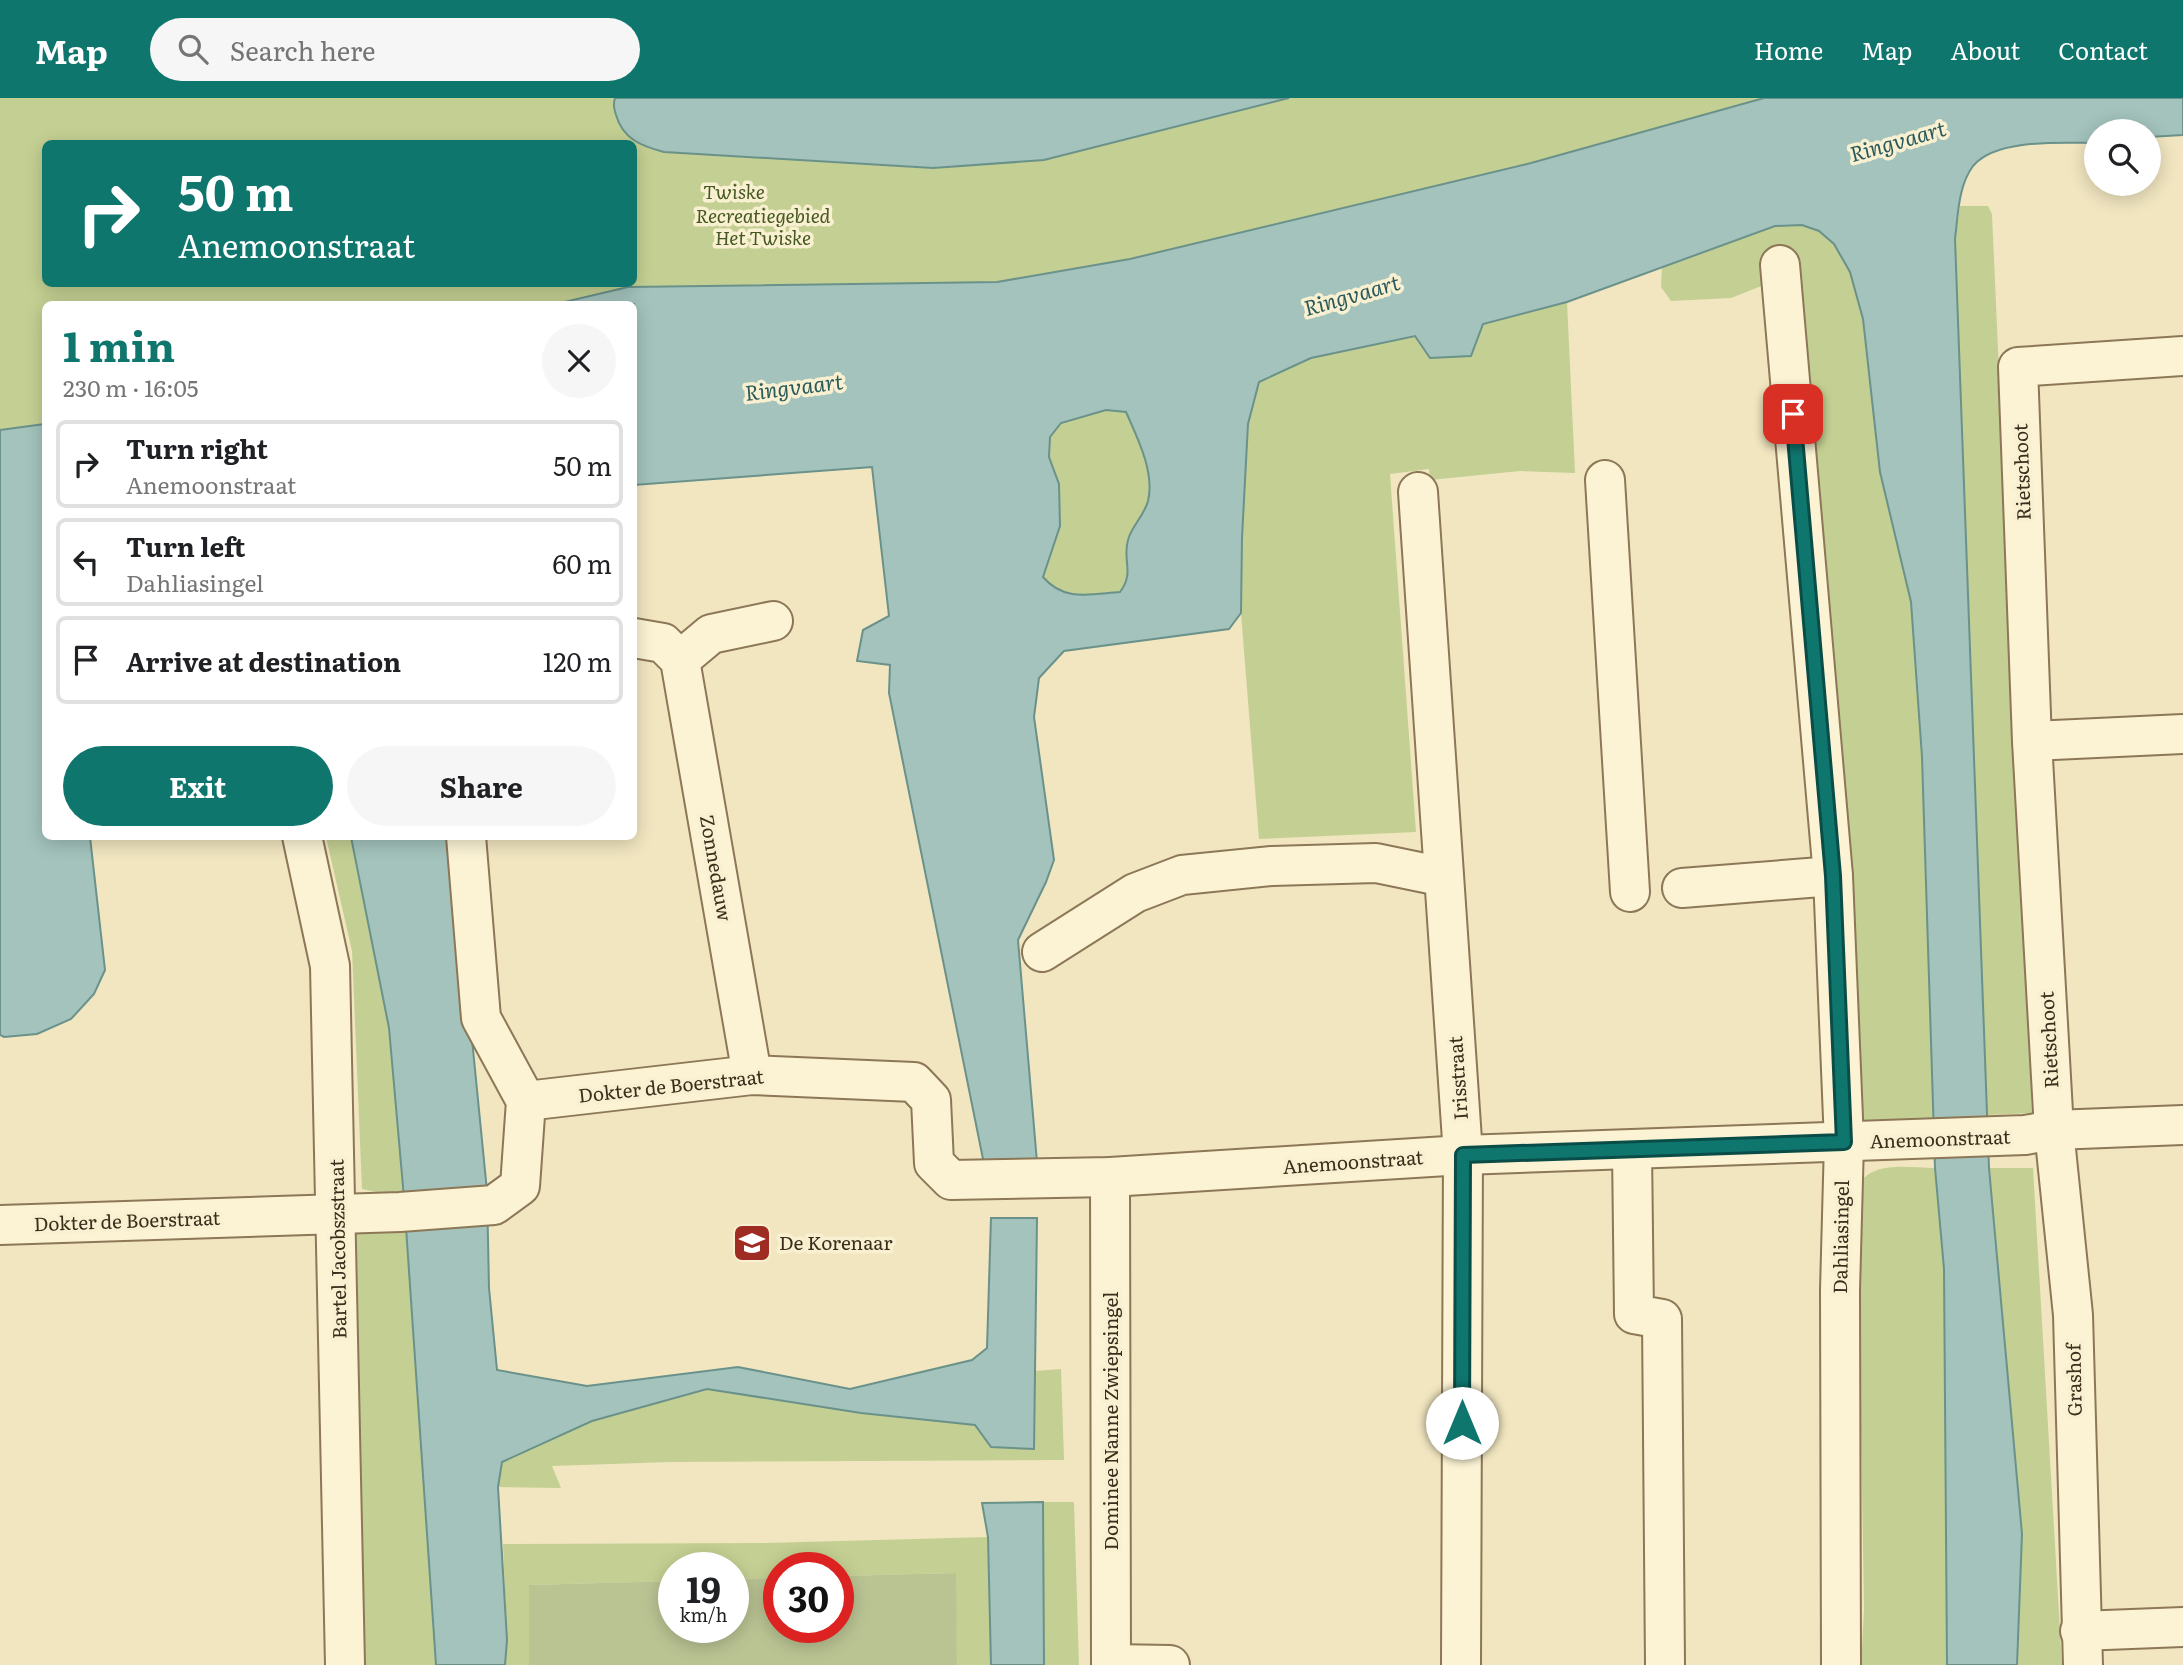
<!DOCTYPE html>
<html lang="en">
<head>
<meta charset="utf-8">
<style>
	:root { --surface:#fff; --page:#f6f6f6; --text:#202124; --muted:#757577; --line:#e0e0e0; --accent:#0f766e }
	body { margin:0; font-family:Literata,serif; background:var(--page); color:var(--text); height:100vh; display:flex; flex-direction:column; font-size:26px; white-space:nowrap }
	* { box-sizing:border-box; margin:0 }
	p { font-size:23px; color:var(--muted) }
	.icon { flex:none; width:38px; height:38px; fill:none; stroke:currentColor; stroke-width:2; stroke-linecap:round; stroke-linejoin:round }
	.map { position:relative; flex:1; overflow:hidden }
	.side { position:absolute; left:42px; top:203px; width:595px; height:539px; display:flex; flex-direction:column; background:var(--surface); border-radius:10px; box-shadow:0 4px 18px #0003 }
	.side>* { flex:none }
	.hud { position:absolute; left:42px; top:42px; width:595px; height:147px; border-radius:10px; box-shadow:0 4px 18px #0003; background:#0f766e; color:#fff; overflow:hidden }
	.buttons { position:absolute; left:2084px; top:21px; display:grid; gap:14px }
	.buttons a { display:grid; place-items:center; width:77px; height:77px; border-radius:50%; background:var(--surface); box-shadow:0 4px 18px #0003; font-size:35px }
	.speed { position:absolute; left:658px; top:1454px; display:flex; gap:14px; font-size:35px; font-weight:700; text-align:center }
	.speed>* { display:grid; place-content:center; width:91px; height:91px; border-radius:50%; background:var(--surface); box-shadow:0 4px 18px #0003; line-height:1 }
	.speed small { font-size:18px; font-weight:400 }
	.speed .limit { border:10px solid #d22; background:#fff; color:#111 }
	.pin { position:absolute; display:grid; place-items:center; width:60px; height:60px; color:#fff; margin:-30px; border-radius:14px; box-shadow:0 4px 10px #0006 }
	.me { position:absolute; width:77px; margin:-38px; rotate:0deg; stroke-linejoin:round; filter:drop-shadow(0 0 5px #0008) }
	.turn { display:flex; align-items:center; gap:24px; height:147px; padding:0 21px; font-size:32px }
	.turn .icon { width:91px; height:91px; stroke-width:2.5 }
	.turn b { display:block; font-size:49px; line-height:60px }
	.round { display:grid; place-items:center; flex:none; width:74px; height:74px; border-radius:37px; background:var(--page) }
	.headline { display:flex; align-items:center; justify-content:space-between; height:119px; padding:0 21px }
	h1 { font-size:42px; font-weight:700; line-height:52px; color:var(--accent) }
	.action { display:flex; gap:14px; margin-top:auto; padding:14px 21px }
	.action a { flex:1; height:80px; border-radius:42px; background:var(--accent); color:#fff; font-size:28px; font-weight:700; line-height:80px; text-align:center }
	.action a+a { background:var(--page); color:var(--text) }
	ul { padding:0; list-style:none }
	li { display:flex; align-items:center; gap:21px; height:88px; margin:0 14px 10px; padding:0 7px; border:4px solid var(--line); border-radius:10px }
	li div { flex:1 }
	li b { display:block; font-size:26px }
	li em { font-style:normal }
	header { display:flex; align-items:center; gap:42px; box-sizing:border-box; height:98px; padding:0 35px; background:var(--accent); color:#fff }
	header strong { font-size:33px }
	nav { display:flex; gap:38px; margin-inline-start:auto; font-size:24px }
	.search { width:490px; height:63px; background:var(--page); display:flex; align-items:center; gap:18px; box-sizing:border-box; padding:0 24px; border-radius:38px; color:var(--muted); font-size:26px }
	.map>svg:first-child { display:block }
</style>
</head>
<body>
<header>
<strong>Map</strong>
<div class="search"><svg class="icon" aria-label="search" viewBox="0 0 24 24"><circle cx="10" cy="10" r="6"/><path d="M15 15l6 6"/></svg>Search here</div>
<nav><a>Home</a><a>Map</a><a>About</a><a>Contact</a></nav>
</header>
<div class="map">
<svg width="2183" height="1567" viewBox="0 0 2183 1567">
	<rect width="100%" height="100%" fill="#f1e6c0"/>
	<g fill="#c4d093" fill-rule="evenodd">
		<path d="M 0,0 L 1862,0 L 634,294 L 634,206 L 46,206 L 45,411 L 0,417 ZM 46,46 L 634,46 L 634,186 L 46,186 Z"/>
		<polygon points="1960,108 1988,108 1992,116 2032,1015 1987,1017 1955,141"/>
		<polygon points="1802,127 1819,133 1834,146 1850,174 1863,221 1880,374 1911,504 1922,659 1934,1020 1863,1023 1852,1012 1764,187 1731,200 1671,203 1661,189 1662,169 1775,128"/>
		<polygon points="1567,204 1575,375 1520,373 1430,382 1429,371 1390,376 1416,734 1259,741 1241,515 1242,440 1248,326 1258,284 1311,260 1415,238 1483,226"/>
		<path d="M 1106,312 L 1126,314 C 1137,339 1155,374 1148,403 C 1144,418 1131,429 1128,442 C 1122,464 1135,474 1120,494 C 1091,496 1064,504 1043,479 L 1060,428 L 1059,386 L 1049,359 L 1050,339 L 1061,325 Z"/>
		<polygon points="326,739 351,739 389,930 404,1100 362,1091 352,853"/>
		<path d="M 1935,1070 L 1944,1171 L 1947,1567 L 1861,1567 L 1864,1511 L 1857,1088 C 1874,1062 1907,1070 1935,1070 Z"/>
		<polygon points="1989,1070 2033,1070 2062,1567 2017,1567 2022,1436"/>
		<polygon points="406,1128 436,1567 365,1567 351,1132"/>
		<polygon points="1061,1271 1064,1362 670,1364 552,1368 561,1390 498,1389 502,1363 592,1323 707,1291 861,1315 975,1327 1034,1351 1035,1273"/>
		<polygon points="1043,1404 1074,1404 1079,1567 1044,1567"/>
		<polygon points="988,1439 991,1567 957,1567 955,1475 838,1478 838,1470 779,1470 779,1480 733,1481 733,1470 674,1470 674,1483 530,1487 529,1567 505,1567 507,1542 503,1446 766,1445"/>
	</g>
	<polygon fill="#bac493" points="956,1475 957,1567 529,1567 529,1487 674,1483 674,1530 733,1530 733,1481 779,1480 779,1530 838,1530 838,1478"/>
	<g fill="#a3c3bc" stroke="#6a928b" stroke-width="2" fill-rule="evenodd">
		<path d="M 615,0 L 1289,0 L 1044,62 L 933,70 L 664,54 C 641,48 623,41 616,17 C 614,10 613,7 615,0 Z"/>
		<path d="M 1764,0 L 2183,0 L 2183,37 L 2149,39 L 2149,33 L 2096,33 L 2096,45 C 2063,45 1996,40 1973,68 C 1958,88 1958,118 1955,141 L 1989,1070 L 2022,1436 L 2017,1567 L 1947,1567 L 1944,1171 L 1935,1070 L 1922,659 L 1911,504 L 1880,374 L 1863,221 L 1850,174 L 1834,146 L 1819,133 L 1802,127 L 1775,128 L 1567,204 L 1483,226 L 1471,258 L 1430,260 L 1415,238 L 1311,260 L 1259,284 L 1248,326 L 1242,440 L 1241,515 L 1229,531 L 1064,553 L 1039,580 L 1034,619 L 1054,762 L 1046,784 L 1018,842 L 1037,1064 L 984,1066 L 889,595 L 890,567 L 857,563 L 863,532 L 889,518 L 872,369 L 634,387 L 634,206 L 556,206 L 628,189 L 997,184 L 1130,161 L 1531,65 ZM 1106,312 L 1126,314 C 1137,339 1155,374 1148,403 C 1144,418 1131,429 1128,442 C 1122,463 1135,474 1120,494 C 1091,496 1064,504 1043,479 L 1060,428 L 1059,386 L 1049,359 L 1050,339 L 1061,325 Z"/>
		<polygon points="45,326 46,738 90,739 105,872 94,896 71,921 37,936 4,939 0,937 0,332"/>
		<polygon points="351,739 452,739 487,1093 489,1190 497,1272 587,1288 738,1269 850,1291 972,1262 987,1250 991,1120 1037,1120 1034,1351 991,1349 975,1327 861,1315 707,1291 592,1323 502,1364 498,1389 507,1542 505,1567 436,1567 404,1100 389,930"/>
		<polygon points="1043,1404 1044,1567 991,1567 988,1439 982,1405"/>
	</g>
	<g fill="none" stroke-linecap="round" stroke-linejoin="round">
		<defs>
			<g id="minor">
				<polyline points="1780,167 1833,778 1844,1044 1840,1192 1841,1567"/>
				<polyline points="1605,382 1630,794"/>
				<polyline points="1418,394 1463,1057 1461,1567"/>
				<polyline points="634,540 663,545 680,562 752,977"/>
				<polyline points="680,562 711,536 773,523"/>
				<polyline points="2032,643 2183,636"/>
				<polyline points="302,738 330,868 345,1567"/>
				<polyline points="1682,790 1833,778"/>
				<polyline points="1042,854 1135,795 1182,777 1272,768 1376,765 1444,779"/>
				<polyline points="526,1003 752,977 914,984 931,1002 934,1065 951,1082 1110,1079 1463,1057 2025,1037 2054,1032 2183,1027"/>
				<polyline points="1632,1052 1634,1216 1662,1221 1665,1567"/>
				<polyline points="1110,1079 1111,1567"/>
				<polyline points="0,1127 400,1114 494,1107 520,1088 526,1003 481,920 466,738"/>
				<polyline points="2080,1533 2183,1529"/>
				<polyline points="1111,1566 1170,1567"/>
				<polyline points="2083,1567 2073,1217 2054,1032 2032,643 2018,269 2183,258"/>
			</g>
		</defs>
		<use href="#minor" stroke="#8c7757" stroke-width="42"/>
		<use href="#minor" stroke="#fbf3d4" stroke-width="38"/>
	</g>
	<g fill="none" stroke-linecap="round" stroke-linejoin="round">
		<defs>
			<polyline id="route" points="1462,1325 1463,1057 1844,1044 1833,778 1793,316"/>
		</defs>
		<use href="#route" stroke="#0a4d48" stroke-width="18"/>
		<use href="#route" stroke="#0f766e" stroke-width="12"/>
	</g>
	<defs>
		<symbol id="school-square" viewBox="-11 -11 22 22"><rect x="-9" y="-9" width="18" height="18" rx="4" fill="#9f2c22" stroke="#f8f0d0"/><path d="M0-5L7-2L0 1L-7-2ZM-4 1L0 2.5L4 1V4Q0 6-4 4Z" fill="#fff"/></symbol>
	</defs>
	<g fill-rule="evenodd">
		<use href="#school-square" x="730" y="1123" width="44" height="44"/>
	</g>
	<g text-anchor="middle" stroke-width="7" stroke-linejoin="round" paint-order="stroke">
		<g font-size="19" font-style="italic" fill="#465821" stroke="#f8f0d0">
			<text x="734" y="101">Twiske</text>
			<text x="763" y="125">Recreatiegebied<tspan x="763" dy="22">Het Twiske</tspan></text>
		</g>
		<g font-size="19" fill="#3a2d1c" stroke="#f8f0d0">
			<text transform="translate(2022 374) rotate(-92)" y="7">Rietschoot</text>
			<text transform="translate(716 770) rotate(80)" y="7">Zonnedauw</text>
			<text transform="translate(2049 942) rotate(-93)" y="7">Rietschoot</text>
			<text transform="translate(1458 980) rotate(-94)" y="7">Irisstraat</text>
			<text transform="translate(671 988) rotate(-6)" y="7">Dokter de Boerstraat</text>
			<text transform="translate(1940 1041) rotate(-2)" y="7">Anemoonstraat</text>
			<text transform="translate(1353 1064) rotate(-4)" y="7">Anemoonstraat</text>
			<text transform="translate(127 1123) rotate(-2)" y="7">Dokter de Boerstraat</text>
			<text transform="translate(1841 1139) rotate(-89)" y="7">Dahliasingel</text>
			<text transform="translate(338 1151) rotate(-91)" y="7">Bartel Jacobszstraat</text>
			<text transform="translate(2074 1282) rotate(-91)" y="7">Grashof</text>
			<text transform="translate(1111 1323) rotate(-90)" y="7">Dominee Nanne Zwiepsingel</text>
		</g>
		<g font-size="19" fill="#3a2d1c" stroke="#f8f0d0" text-anchor="start">
			<text x="779" y="1152">De Korenaar</text>
		</g>
		<g font-size="21" font-style="italic" fill="#2a5a5b" stroke="#f8f0d0">
			<text transform="translate(1898 44) rotate(-16)" y="7">Ringvaart</text>
			<text transform="translate(1352 198) rotate(-16)" y="7">Ringvaart</text>
			<text transform="translate(794 290) rotate(-7)" y="7">Ringvaart</text>
		</g>
	</g>
</svg>
<div class="buttons">
<a><svg class="icon" aria-label="search" viewBox="0 0 24 24"><circle cx="10" cy="10" r="6"/><path d="M15 15l6 6"/></svg></a>
</div>
<div class="speed"><div>19<small>km/h</small></div><div class="limit">30</div></div>
<div class="pin" style="left:1793px;top:316px;background:#d93025"><svg class="icon" aria-label="arrive" viewBox="0 0 24 24"><path d="M6 21V4h12l-3 4 3 4H6"/></svg></div>
<svg class="me" style="left:1462px;top:1325px" viewBox="-20 -20 40 40"><circle r="19" fill="#fff"/><path d="M0-13L10 11 0 6-10 11z" fill="#0f766e"/></svg>
<div class="hud">
<div class="turn"><svg class="icon" aria-label="right" viewBox="0 0 24 24"><path d="M7 20v-9h11M14 6l5 5-5 5"/></svg><div><b>50 m</b>Anemoonstraat</div></div>
</div>
<section class="side">
<div class="headline"><div><h1>1 min</h1><p>230 m · 16:05</p></div><a class="round"><svg class="icon" aria-label="close" viewBox="0 0 24 24"><path d="M6 6l12 12M18 6L6 18"/></svg></a></div>
<ul>
<li><svg class="icon" aria-label="right" viewBox="0 0 24 24"><path d="M7 20v-9h11M14 6l5 5-5 5"/></svg><div><b>Turn right</b><p>Anemoonstraat</p></div><em>50 m</em></li>
<li><svg class="icon" aria-label="left" viewBox="0 0 24 24"><path d="M17 20v-9H6M10 6l-5 5 5 5"/></svg><div><b>Turn left</b><p>Dahliasingel</p></div><em>60 m</em></li>
<li><svg class="icon" aria-label="arrive" viewBox="0 0 24 24"><path d="M6 21V4h12l-3 4 3 4H6"/></svg><div><b>Arrive at destination</b></div><em>120 m</em></li>
</ul>
<div class="action"><a>Exit</a><a>Share</a></div>
</section>
</div>
</body>
</html>
